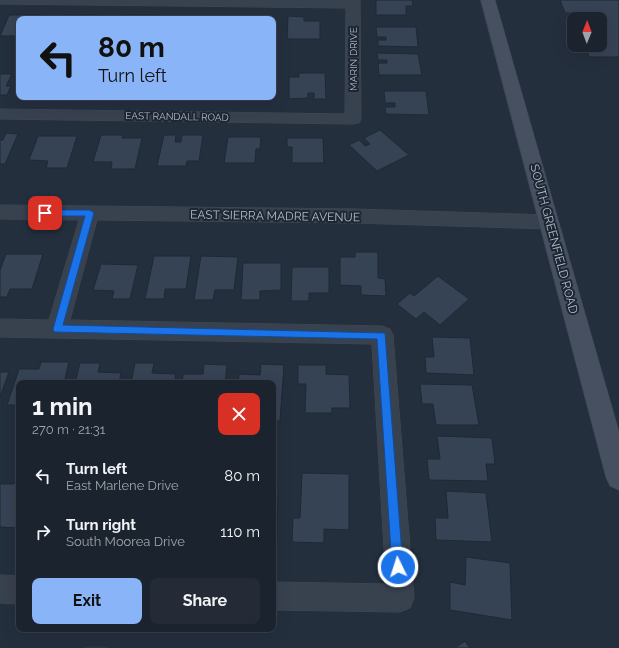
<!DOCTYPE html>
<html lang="en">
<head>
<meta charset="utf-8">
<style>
	:root { --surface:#1b232e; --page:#242b36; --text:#f1f3f6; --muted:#a0a4aa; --line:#39404a; --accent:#8ab4f8 }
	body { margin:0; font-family:Raleway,sans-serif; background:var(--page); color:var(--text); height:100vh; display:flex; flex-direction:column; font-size:15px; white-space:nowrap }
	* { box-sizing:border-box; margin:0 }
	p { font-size:13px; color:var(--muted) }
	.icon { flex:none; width:22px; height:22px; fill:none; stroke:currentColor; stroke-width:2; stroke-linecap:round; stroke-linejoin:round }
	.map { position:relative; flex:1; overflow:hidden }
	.side { position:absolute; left:16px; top:380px; width:260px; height:252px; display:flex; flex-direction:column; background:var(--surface); border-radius:8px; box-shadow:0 4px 16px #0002,0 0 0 1px var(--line) }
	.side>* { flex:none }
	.guide { position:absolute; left:16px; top:16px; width:260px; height:84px; border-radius:8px; box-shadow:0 4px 16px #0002,0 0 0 1px var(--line); background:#8ab4f8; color:#111; overflow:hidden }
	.needle { width:26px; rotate:1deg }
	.buttons { position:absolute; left:567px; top:12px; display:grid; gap:8px }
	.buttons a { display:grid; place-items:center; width:40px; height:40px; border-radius:8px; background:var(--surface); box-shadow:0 4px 16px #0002,0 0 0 1px var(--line); font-size:20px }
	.pin { position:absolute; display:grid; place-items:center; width:34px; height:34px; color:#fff; margin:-17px; border-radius:8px; box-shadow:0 2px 6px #0006 }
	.me { position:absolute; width:44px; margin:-22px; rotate:356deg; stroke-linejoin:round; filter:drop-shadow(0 0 3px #0008) }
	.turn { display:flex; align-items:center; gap:14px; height:84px; padding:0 16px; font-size:18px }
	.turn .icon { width:52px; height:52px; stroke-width:2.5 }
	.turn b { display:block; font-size:28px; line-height:34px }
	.round { display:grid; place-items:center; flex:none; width:42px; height:42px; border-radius:8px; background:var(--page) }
	.head { display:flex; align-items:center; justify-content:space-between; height:68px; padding:0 16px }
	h1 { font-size:24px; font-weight:700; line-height:30px }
	.action { display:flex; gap:8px; margin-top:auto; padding:8px 16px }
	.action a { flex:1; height:46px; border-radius:8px; background:var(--accent); color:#111; font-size:16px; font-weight:700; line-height:46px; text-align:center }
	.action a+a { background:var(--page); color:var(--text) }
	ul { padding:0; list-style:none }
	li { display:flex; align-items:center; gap:12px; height:56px; padding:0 16px }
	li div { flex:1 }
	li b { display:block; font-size:15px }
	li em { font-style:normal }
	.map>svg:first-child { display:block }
</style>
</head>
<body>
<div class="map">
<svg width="619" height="648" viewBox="0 0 619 648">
	<rect width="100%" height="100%" fill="#242f3e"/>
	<g fill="#364354" stroke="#1f2835">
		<polygon points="376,0 412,0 413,6 406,6 406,15 376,15"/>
		<polygon points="560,0 619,0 619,57 589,57 585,45 600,45 600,19 574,19 574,27 570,27 566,16 571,16 570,13 565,13"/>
		<polygon points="9,15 41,15 39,19 19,19 19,36 0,36"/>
		<polygon points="65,15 76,15 74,19 63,19"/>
		<polygon points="81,15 98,15 96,19 79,19"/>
		<polygon points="124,15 142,15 140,19 122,19"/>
		<polygon points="146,15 156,15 155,19 144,19"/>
		<polygon points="236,16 252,16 251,19 235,19"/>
		<polygon points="288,16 304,17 304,21 320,21 320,39 287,39"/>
		<polygon points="376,27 416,27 418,47 378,46 378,40 386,40 386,37 377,37"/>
		<polygon points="377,53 418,54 422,75 379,75 378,63 387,63 387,60 378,60"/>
		<polygon points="299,73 325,73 326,99 314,99 314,93 308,93 308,98 289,99 289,77 299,77"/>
		<polygon points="0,74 12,74 6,86 11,86 7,95 0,95"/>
		<polygon points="384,91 426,91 429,115 386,114 385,107 395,107 395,103 385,103"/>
		<polygon points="380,130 409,155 377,171 349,145 359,140 365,146 370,144 364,138"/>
		<polygon points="6,133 18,134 5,164 0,164 0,140 3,140"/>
		<polygon points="101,135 123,135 122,138 142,138 135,169 111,169 112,162 93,162"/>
		<polygon points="164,135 176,135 175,142 181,142 182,135 203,135 199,161 187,161 186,166 157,166"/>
		<polygon points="38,136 77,136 67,168 46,168 48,161 29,160"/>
		<polygon points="228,137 261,137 260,149 256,149 255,163 224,163"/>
		<polygon points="287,138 323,138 324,163 292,163 292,147 287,147"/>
		<polygon points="355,252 378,252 378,278 385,279 386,296 361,295 361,286 340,285 340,257 355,257"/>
		<polygon points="6,254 43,254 32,289 10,289 7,297 0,297 0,270"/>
		<polygon points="154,256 191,256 186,289 165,289 164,299 145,299"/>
		<polygon points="201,256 238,257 234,290 215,290 213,300 194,300"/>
		<polygon points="243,263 281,263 281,290 260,291 260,300 241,300"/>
		<polygon points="101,264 138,265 130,299 112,299 114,291 93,290"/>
		<polygon points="292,267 329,267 329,293 309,293 309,301 291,301"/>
		<polygon points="438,276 469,299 440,325 424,312 416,319 397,304 410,293 414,296"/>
		<polygon points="432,337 470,338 474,375 426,373 425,357 434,357"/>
		<polygon points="41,362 69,362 64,383 19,383 19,405 7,405 19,369 39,369"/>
		<polygon points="80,363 100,363 98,372 121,373 119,383 75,383"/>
		<polygon points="135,363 154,363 152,373 176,374 174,383 131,383"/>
		<polygon points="204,364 227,365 225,383 182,383 183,374 203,374"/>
		<polygon points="261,364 284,365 280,421 273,421 273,383 238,383 239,374 260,375"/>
		<polygon points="298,365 326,365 326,374 349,375 350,408 332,408 332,413 305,413 306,384 298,384"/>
		<polygon points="0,372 9,372 0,397"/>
		<polygon points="420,384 472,385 479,425 436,425 433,404 422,404"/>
		<polygon points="437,436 492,438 495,464 486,464 488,481 429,480 427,459 440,459"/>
		<polygon points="302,473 349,474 349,530 324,529 324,543 292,542 293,518 300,518"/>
		<polygon points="17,474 19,474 19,528 0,527 0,484 14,484"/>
		<polygon points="273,488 278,488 277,543 273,543"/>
		<polygon points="446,491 486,493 492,542 436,540 435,518 448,518"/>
		<polygon points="466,557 510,563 512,620 450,610 450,582 465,585"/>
		<polygon points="465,641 470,648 455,648"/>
		<polygon points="83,646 110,646 109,648 83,648"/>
	</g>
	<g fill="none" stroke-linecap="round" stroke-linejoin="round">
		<defs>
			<g id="street">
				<polygon points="0,0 360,0 361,119 359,123 353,124 0,119 0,109 345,114 346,8 0,4"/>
				<polygon points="0,205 355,209 549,215 556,217 558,222 556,227 549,229 355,223 97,220 70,320 382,326 390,329 393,335 414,598 410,608 400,612 273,610 273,582 386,584 372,344 0,337 0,319 49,320 79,220 0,219"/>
				<polygon points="0,575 19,576 19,604 0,603"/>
			</g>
			<polygon id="secondary" points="481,0 495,0 619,432 619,490 610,486 606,477"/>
		</defs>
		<use href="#street" stroke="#414a57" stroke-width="1"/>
		<use href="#secondary" stroke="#414a57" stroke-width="1"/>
		<use href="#street" fill="#38414e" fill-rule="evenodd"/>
		<use href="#secondary" fill="#465061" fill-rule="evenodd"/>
	</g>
	<polygon fill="#1a73e8" stroke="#114b97" points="45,210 90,210 94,213 63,325 385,333 403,567 402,571 398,573 393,571 392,567 377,339 54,332 53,329 85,216 45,216 41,213"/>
	<g text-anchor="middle" stroke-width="4" stroke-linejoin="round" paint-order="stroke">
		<g font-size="10" fill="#b4bcc9" stroke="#1d2633">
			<text transform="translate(353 59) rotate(-90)" y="4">MARIN DRIVE</text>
			<text transform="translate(177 116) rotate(1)" y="4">EAST RANDALL ROAD</text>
		</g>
		<g font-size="12" fill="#b4bcc9" stroke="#1d2633">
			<text transform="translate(275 216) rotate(1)" y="4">EAST SIERRA MADRE AVENUE</text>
			<text transform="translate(554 239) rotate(75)" y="4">SOUTH GREENFIELD ROAD</text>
		</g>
	</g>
</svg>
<div class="buttons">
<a><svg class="needle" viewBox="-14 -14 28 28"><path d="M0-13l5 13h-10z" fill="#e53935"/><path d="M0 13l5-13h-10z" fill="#a0a4aa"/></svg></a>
</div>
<div class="pin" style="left:45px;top:213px;background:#d93025"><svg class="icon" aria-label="arrive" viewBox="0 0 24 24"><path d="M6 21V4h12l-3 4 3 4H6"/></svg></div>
<svg class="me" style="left:398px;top:567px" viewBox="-20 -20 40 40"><circle r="17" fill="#1a73e8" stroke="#fff" stroke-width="3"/><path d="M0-11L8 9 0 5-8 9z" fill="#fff"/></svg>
<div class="guide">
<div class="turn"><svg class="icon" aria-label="left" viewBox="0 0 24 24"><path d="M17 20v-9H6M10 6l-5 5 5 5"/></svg><div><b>80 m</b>Turn left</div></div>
</div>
<section class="side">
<div class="head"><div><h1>1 min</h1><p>270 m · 21:31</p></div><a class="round" style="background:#d93025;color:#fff"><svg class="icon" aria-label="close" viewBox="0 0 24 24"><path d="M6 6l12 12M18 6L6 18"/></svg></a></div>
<ul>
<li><svg class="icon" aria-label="left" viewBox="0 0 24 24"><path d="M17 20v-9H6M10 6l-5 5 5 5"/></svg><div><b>Turn left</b><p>East Marlene Drive</p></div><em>80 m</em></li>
<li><svg class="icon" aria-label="right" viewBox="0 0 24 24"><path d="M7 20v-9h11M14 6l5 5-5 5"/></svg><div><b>Turn right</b><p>South Moorea Drive</p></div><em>110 m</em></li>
</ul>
<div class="action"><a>Exit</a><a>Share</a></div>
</section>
</div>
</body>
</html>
